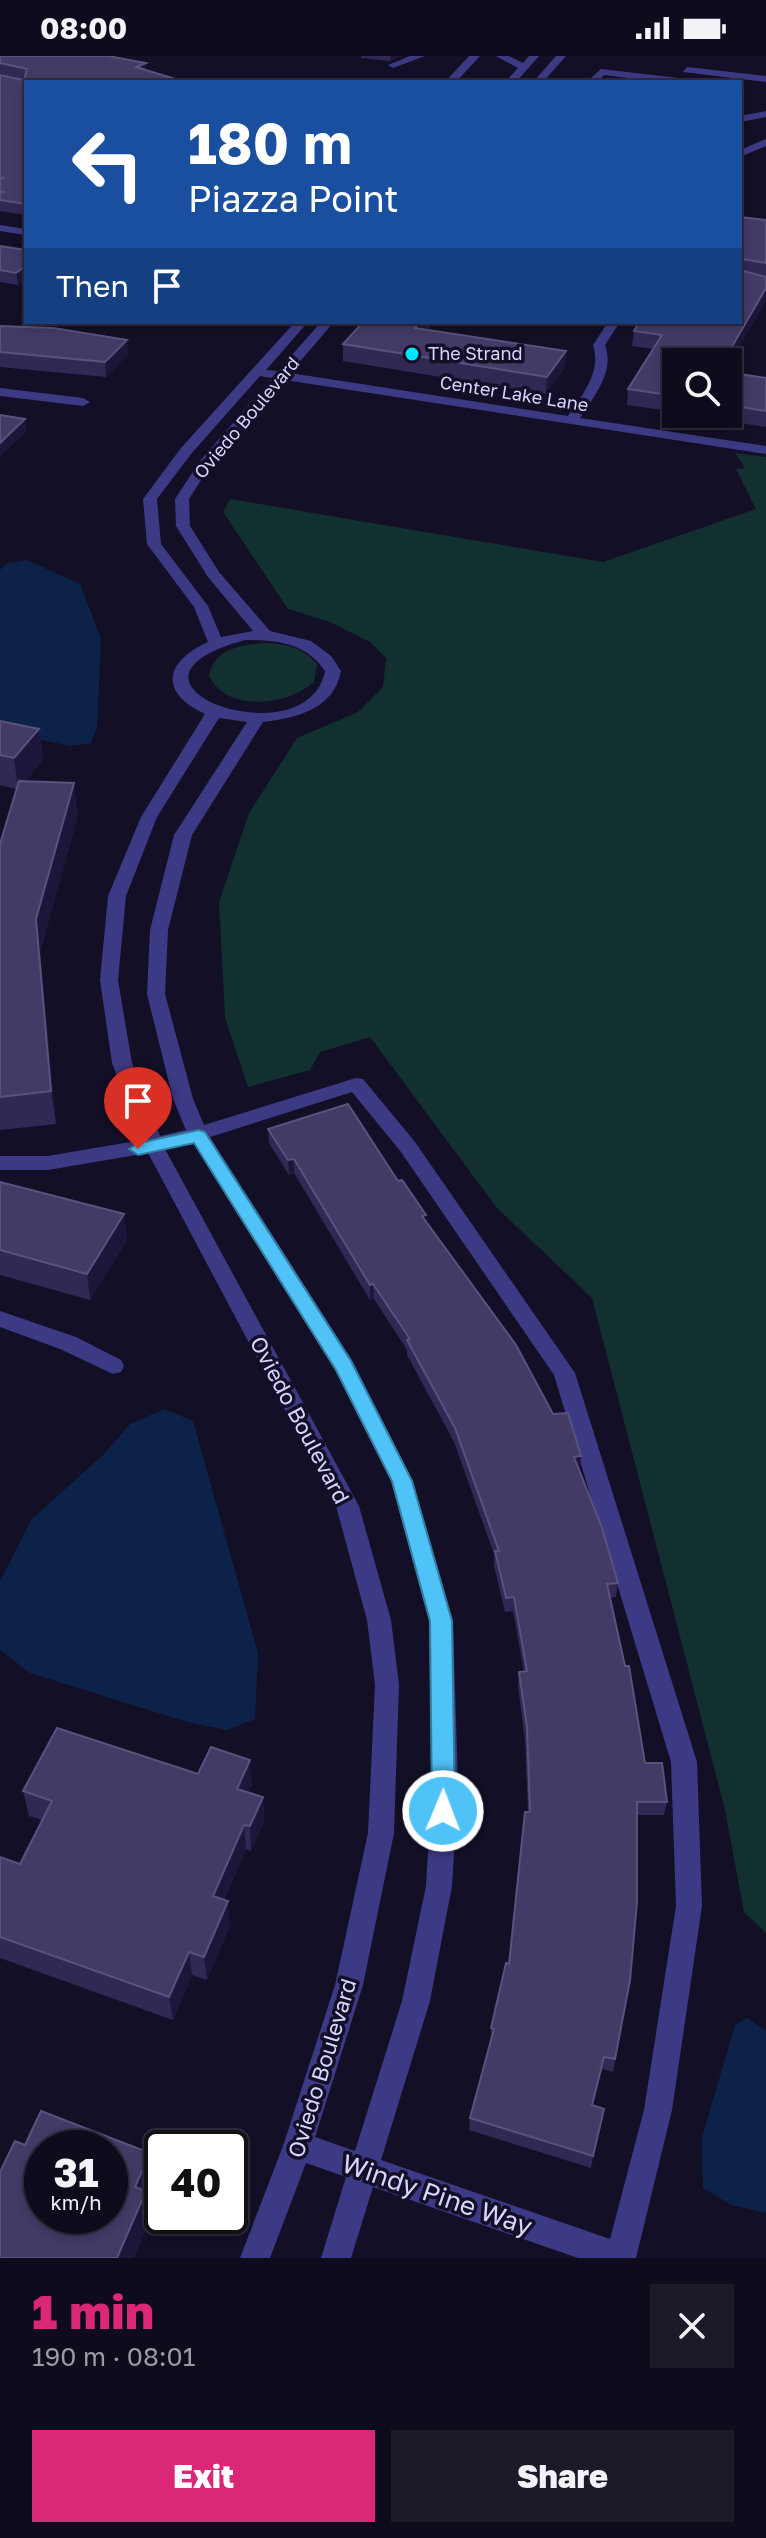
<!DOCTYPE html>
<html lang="en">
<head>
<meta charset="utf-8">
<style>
	:root { --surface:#0e0b1c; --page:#1c1929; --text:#f1f3f6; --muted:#9b9ba3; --line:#2e2b3b; --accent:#db2777 }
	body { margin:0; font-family:"Golos Text",sans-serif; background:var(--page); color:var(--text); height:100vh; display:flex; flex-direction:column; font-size:30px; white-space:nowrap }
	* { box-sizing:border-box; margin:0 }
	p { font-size:26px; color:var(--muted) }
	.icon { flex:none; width:44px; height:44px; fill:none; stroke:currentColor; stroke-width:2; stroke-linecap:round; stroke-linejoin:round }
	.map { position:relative; height:2202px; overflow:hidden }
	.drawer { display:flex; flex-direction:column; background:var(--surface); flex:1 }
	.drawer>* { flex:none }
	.top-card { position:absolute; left:24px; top:24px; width:718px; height:244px; border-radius:0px; box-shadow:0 4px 12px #0003,0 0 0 2px var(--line); background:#1a4fa0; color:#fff; overflow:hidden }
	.fabs { position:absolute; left:662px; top:292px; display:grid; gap:16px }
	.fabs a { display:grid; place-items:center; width:80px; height:80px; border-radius:0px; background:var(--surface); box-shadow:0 4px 12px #0003,0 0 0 2px var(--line); font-size:40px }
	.speed { position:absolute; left:24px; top:2074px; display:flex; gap:16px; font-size:40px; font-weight:700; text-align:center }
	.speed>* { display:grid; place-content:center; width:104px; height:104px; border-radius:50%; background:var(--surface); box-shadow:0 4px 12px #0003,0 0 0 2px var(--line); line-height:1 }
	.speed small { font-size:20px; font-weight:400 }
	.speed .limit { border:4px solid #111; border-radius:12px; background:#fff; color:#111 }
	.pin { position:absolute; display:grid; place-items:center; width:68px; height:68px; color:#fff; margin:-82px -34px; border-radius:50% 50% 50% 0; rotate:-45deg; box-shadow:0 0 8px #0007 }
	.pin .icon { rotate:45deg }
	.me { position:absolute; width:88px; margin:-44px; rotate:1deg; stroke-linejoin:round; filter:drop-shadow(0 0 6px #0008) }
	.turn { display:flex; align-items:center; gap:28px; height:168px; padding:0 32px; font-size:36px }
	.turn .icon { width:104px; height:104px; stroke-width:2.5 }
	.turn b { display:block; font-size:56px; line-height:68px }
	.then { display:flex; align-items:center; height:76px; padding:0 32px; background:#0003; gap:16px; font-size:30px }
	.round { display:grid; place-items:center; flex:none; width:84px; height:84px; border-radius:0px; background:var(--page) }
	.head { display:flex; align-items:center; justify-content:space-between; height:136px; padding:0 32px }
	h1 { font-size:48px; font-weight:800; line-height:60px; color:var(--accent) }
	.button { display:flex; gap:16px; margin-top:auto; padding:16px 32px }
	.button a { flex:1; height:92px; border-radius:0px; background:var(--accent); color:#fff; font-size:32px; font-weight:800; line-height:92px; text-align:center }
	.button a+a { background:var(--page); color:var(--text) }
	.status { display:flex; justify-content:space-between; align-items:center; height:56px; padding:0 40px; background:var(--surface); direction:ltr }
	.status svg { height:22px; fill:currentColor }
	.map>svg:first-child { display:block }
</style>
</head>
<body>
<div class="status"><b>08:00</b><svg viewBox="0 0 49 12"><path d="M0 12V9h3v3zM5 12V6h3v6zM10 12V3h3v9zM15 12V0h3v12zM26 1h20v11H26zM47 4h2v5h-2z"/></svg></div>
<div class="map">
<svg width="766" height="2202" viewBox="0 0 766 2202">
	<rect width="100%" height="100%" fill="#130f26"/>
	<g fill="#12302f">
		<polygon points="735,397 766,401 766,1877 744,1856 725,1754 592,1242 497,1152 370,981 320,996 310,1014 248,1031 225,962 219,846 249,757 297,682 358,656 383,631 386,602 370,586 330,566 288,553 223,456 230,443 603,506 756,453 736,413 745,412"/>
		<path d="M 265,587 C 286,588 303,591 317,608 L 314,626 C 288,650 225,657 209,619 C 215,592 242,589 265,587 Z"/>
	</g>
	<g fill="#0c2248">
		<polygon points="27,504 80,528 101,583 97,671 91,687 70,690 0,675 0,514 7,507"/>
		<polygon points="164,1353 193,1365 258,1597 255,1663 227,1674 187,1666 30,1617 0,1594 0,1525 32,1463 104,1398 130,1368"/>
		<polygon points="747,1962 766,1975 766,2157 731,2149 703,2132 702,2081 735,1969"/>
	</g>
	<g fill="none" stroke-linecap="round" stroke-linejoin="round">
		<g fill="#3d3a85" fill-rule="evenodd">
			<polygon points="410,0 425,0 393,12 388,9"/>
			<polygon points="469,0 480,0 456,26 445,26"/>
			<polygon points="496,0 509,0 523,7 529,0 539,0 516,26 505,26 518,12"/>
			<polygon points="556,0 566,0 543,26 533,26"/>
			<polygon points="687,11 766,20 766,26 683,16"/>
			<polygon points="601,13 679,22 684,25 661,26 604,19 598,26 549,26 554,23 591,22"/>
			<polygon points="766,55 766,61 740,66 740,60"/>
			<polygon points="766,83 766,90 740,101 740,94"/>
			<polygon points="0,169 26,173 26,179 0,175"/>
			<path d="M 295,266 L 308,266 L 266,314 L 278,315 L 321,266 L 334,266 L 290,317 L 568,360 C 582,339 602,316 593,289 L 608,266 L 620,266 L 605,289 C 615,316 594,340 580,362 L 766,390 L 766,398 L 285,324 L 210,410 L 189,443 L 190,470 L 219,516 L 270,575 L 311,585 L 331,600 L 341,615 C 334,653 297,662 263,666 L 192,779 L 168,874 L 165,938 L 193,1043 L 204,1069 L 356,1022 L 363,1023 L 415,1086 L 575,1317 L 697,1706 L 702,1850 L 672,2054 L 636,2202 L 578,2202 L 373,2131 L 351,2202 L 321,2202 L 346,2121 L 306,2107 L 270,2202 L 240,2202 L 283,2090 L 335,1929 L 368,1777 L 375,1629 L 367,1564 L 336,1450 L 148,1097 L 48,1114 L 0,1114 L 0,1100 L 48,1100 L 142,1084 L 112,1007 L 100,924 L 108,840 L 141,761 L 205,658 C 159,637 164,606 208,586 L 194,551 L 147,488 L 143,443 L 181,392 ZM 260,320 L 272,322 L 200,405 L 175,443 L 176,470 L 208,521 L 253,575 L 221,581 L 208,550 L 161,488 L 157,443 L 191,398 ZM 245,584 C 277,584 306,587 325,615 C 308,706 87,627 245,584 ZM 219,662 L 247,666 L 174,779 L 150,874 L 147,938 L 173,1043 L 186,1074 L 160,1080 L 132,1007 L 118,924 L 126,840 L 157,761 ZM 352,1036 L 401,1096 L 554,1319 L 671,1706 L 676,1850 L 644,2054 L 610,2183 L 381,2104 L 430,1945 L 452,1830 L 458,1730 L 453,1565 L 413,1425 L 352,1304 L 210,1081 ZM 193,1086 L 335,1314 L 391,1425 L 429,1565 L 432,1730 L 426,1830 L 402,1945 L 355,2095 L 315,2081 L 363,1929 L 394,1777 L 399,1629 L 391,1564 L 359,1450 L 165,1093 Z"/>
			<polygon points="0,332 83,342 90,346 83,350 0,340"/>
			<polygon points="0,1255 76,1281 121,1304 124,1310 121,1316 113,1318 60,1293 0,1271"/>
		</g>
	</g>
	<g fill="#312854">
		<polygon points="0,0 108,0 26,26 26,159 0,155 0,19 24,24 24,23 0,18"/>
		<polygon points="361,0 402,0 390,5 361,2"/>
		<polygon points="740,161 766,164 766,244 728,310 676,306 676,356 627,349 628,333 653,293 632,290 634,275"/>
		<polygon points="0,190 26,194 26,222 18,229 0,226"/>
		<polygon points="26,228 26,243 25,243 23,231"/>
		<polygon points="363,266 433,266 427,274 566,295 565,312 546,338 343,305 343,288"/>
		<polygon points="0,270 128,298 106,321 0,311"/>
		<polygon points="728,316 766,322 766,371 686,358 728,358"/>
		<polygon points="0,665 39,673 43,704 25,725 78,759 40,896 56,1068 0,1074 0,788 17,733 0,729"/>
		<polygon points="268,1073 398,1125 426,1165 579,1414 618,1527 616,1541 610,1542 645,1707 667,1746 664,1759 637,1759 630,1924 613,2016 602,2013 593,2049 604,2053 591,2112 469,2074 470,2062 491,1985 491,1972 509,1908 528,1756 525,1685 518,1630 519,1616 524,1616 513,1555 505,1556 494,1510 494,1498 454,1386 407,1299 407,1294 374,1243 370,1244 294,1117 289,1119 269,1087"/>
		<polygon points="0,1126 124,1158 127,1184 90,1244 0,1219"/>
		<polygon points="252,1728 248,1736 263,1741 264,1765 251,1795 246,1793 224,1844 230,1869 207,1924 192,1919 173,1964 0,1902 0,1801 20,1808 42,1764 29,1760 23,1735"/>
	</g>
	<g fill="#1d163a">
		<polygon points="390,0 402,0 390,5"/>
		<polygon points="146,7 146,18 136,11"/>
		<polygon points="26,209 26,222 18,229 16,217"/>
		<polygon points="766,232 766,244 728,310 728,306 723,306"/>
		<polygon points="419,266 433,266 414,288 415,272"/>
		<polygon points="127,284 128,298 106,321 105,306"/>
		<polygon points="566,295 565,312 546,338 547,321"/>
		<polygon points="25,363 26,376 0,401 0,387"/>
		<polygon points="39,673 43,704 18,733 14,702"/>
		<polygon points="74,727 78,759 40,896 56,1068 51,1035 36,863"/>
		<polygon points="294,1103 294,1117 289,1119 288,1104"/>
		<polygon points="124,1158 127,1184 90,1244 87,1218"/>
		<polygon points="373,1228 374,1243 370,1244 370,1229"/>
		<polygon points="581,1400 580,1414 574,1401"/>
		<polygon points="250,1704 252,1728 239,1757 237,1733"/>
		<polygon points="263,1741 264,1765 251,1795 250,1770"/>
		<polygon points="244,1769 246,1793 215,1864 213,1840"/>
		<polygon points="228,1845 230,1869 207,1924 204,1901"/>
		<polygon points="189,1896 192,1919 173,1964 169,1941"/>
		<polygon points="604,2001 602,2013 590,2061 592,2049"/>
		<polygon points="604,2053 602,2066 591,2112 593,2100"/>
		<polygon points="150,2097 154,2124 147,2141 151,2162 134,2202 117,2202 135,2131"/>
	</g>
	<g fill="#433a66" stroke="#5a527e" stroke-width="2" fill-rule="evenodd">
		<polygon points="0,0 108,0 146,7 136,11 185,26 26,26 26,148 0,144 0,137 3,136 0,135 0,123 3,122 0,121 0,19 24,24 27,13 0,7"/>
		<polygon points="740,161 766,164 766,207 742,203 740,210"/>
		<polygon points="0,190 26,194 26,209 16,217 0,214"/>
		<polygon points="740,214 766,221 766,232 723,306 676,306 676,340 628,333 662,279 634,275 639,266 740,266"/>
		<polygon points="363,266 419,266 415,272 566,295 547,321 343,288"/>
		<polygon points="0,270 53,272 127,284 105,306 0,296"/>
		<polygon points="728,316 766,322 766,355 728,349"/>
		<polygon points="0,359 25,363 0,387"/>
		<polygon points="0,665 39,673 14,702 0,699"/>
		<polygon points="19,725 74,727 36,863 51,1035 0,1041 0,788"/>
		<polygon points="348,1048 398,1125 402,1124 426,1159 422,1160 516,1289 553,1358 568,1357 581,1400 574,1401 602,1472 618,1527 607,1528 625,1610 629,1610 645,1707 662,1707 667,1746 637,1746 637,1846 630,1924 615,2003 604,2001 592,2049 604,2053 593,2100 470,2062 494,1973 491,1972 506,1907 509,1908 525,1756 530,1756 527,1671 519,1616 527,1615 514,1541 506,1542 495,1495 499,1495 455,1372 407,1284 410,1283 373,1228 370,1229 294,1103 288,1104 268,1073"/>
		<polygon points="0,1126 124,1158 87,1218 0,1194"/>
		<polygon points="57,1672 198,1718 211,1691 250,1704 237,1733 263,1741 250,1770 244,1769 213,1840 228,1845 204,1901 189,1896 169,1941 0,1881 0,1801 20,1808 52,1745 23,1735"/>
		<path d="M 41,2055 L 150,2097 L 135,2131 L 146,2135 L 117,2202 L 0,2202 L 0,2116 L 15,2085 L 25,2089 ZM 42,2092 L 110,2092 L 110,2160 L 42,2160 Z"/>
	</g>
	<polygon fill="#4fc3f7" stroke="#337fa1" stroke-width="2" points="199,1074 205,1076 351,1305 412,1425 452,1565 455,1755 452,1762 443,1765 435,1762 432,1755 430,1565 392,1425 336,1314 194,1087 138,1099 129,1093 138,1087"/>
	<circle fill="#00e5ff" stroke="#130f26" stroke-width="3" cx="412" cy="298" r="8"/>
	<g text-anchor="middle" stroke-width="7" stroke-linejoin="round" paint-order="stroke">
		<g font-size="18" fill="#d9d4ff" stroke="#130f26" text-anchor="start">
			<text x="428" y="304">The Strand</text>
		</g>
		<g font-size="18" fill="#d9d4ff" stroke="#130f26">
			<text transform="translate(514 338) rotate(9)" y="6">Center Lake Lane</text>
			<text transform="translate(247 362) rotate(-50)" y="6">Oviedo Boulevard</text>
		</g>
		<g font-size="22" fill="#d9d4ff" stroke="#130f26">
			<text transform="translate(300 1364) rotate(62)" y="8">Oviedo Boulevard</text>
			<text transform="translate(322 2012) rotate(-73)" y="8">Oviedo Boulevard</text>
		</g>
		<g font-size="26" fill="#d9d4ff" stroke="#130f26">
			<text transform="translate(437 2139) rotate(19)" y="9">Windy Pine Way</text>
		</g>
	</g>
</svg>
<div class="fabs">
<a><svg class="icon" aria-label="search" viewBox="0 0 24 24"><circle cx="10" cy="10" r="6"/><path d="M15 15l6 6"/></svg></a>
</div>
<div class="speed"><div>31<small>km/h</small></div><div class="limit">40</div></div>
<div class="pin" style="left:138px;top:1093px;background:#d93025"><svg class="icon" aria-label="arrive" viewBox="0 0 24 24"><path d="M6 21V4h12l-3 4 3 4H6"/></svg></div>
<svg class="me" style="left:443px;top:1755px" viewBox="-20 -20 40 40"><circle r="17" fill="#4fc3f7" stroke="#fff" stroke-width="3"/><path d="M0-11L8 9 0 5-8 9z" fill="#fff"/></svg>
<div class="top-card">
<div class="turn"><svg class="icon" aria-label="left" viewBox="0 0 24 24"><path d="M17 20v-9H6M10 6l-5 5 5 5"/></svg><div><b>180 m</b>Piazza Point</div></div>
<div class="then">Then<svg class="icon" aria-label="arrive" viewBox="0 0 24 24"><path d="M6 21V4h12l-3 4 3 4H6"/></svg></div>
</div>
</div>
<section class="drawer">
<div class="head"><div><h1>1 min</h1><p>190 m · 08:01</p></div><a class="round"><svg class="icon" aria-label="close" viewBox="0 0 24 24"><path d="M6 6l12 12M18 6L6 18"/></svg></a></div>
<div class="button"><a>Exit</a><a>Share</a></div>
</section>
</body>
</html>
